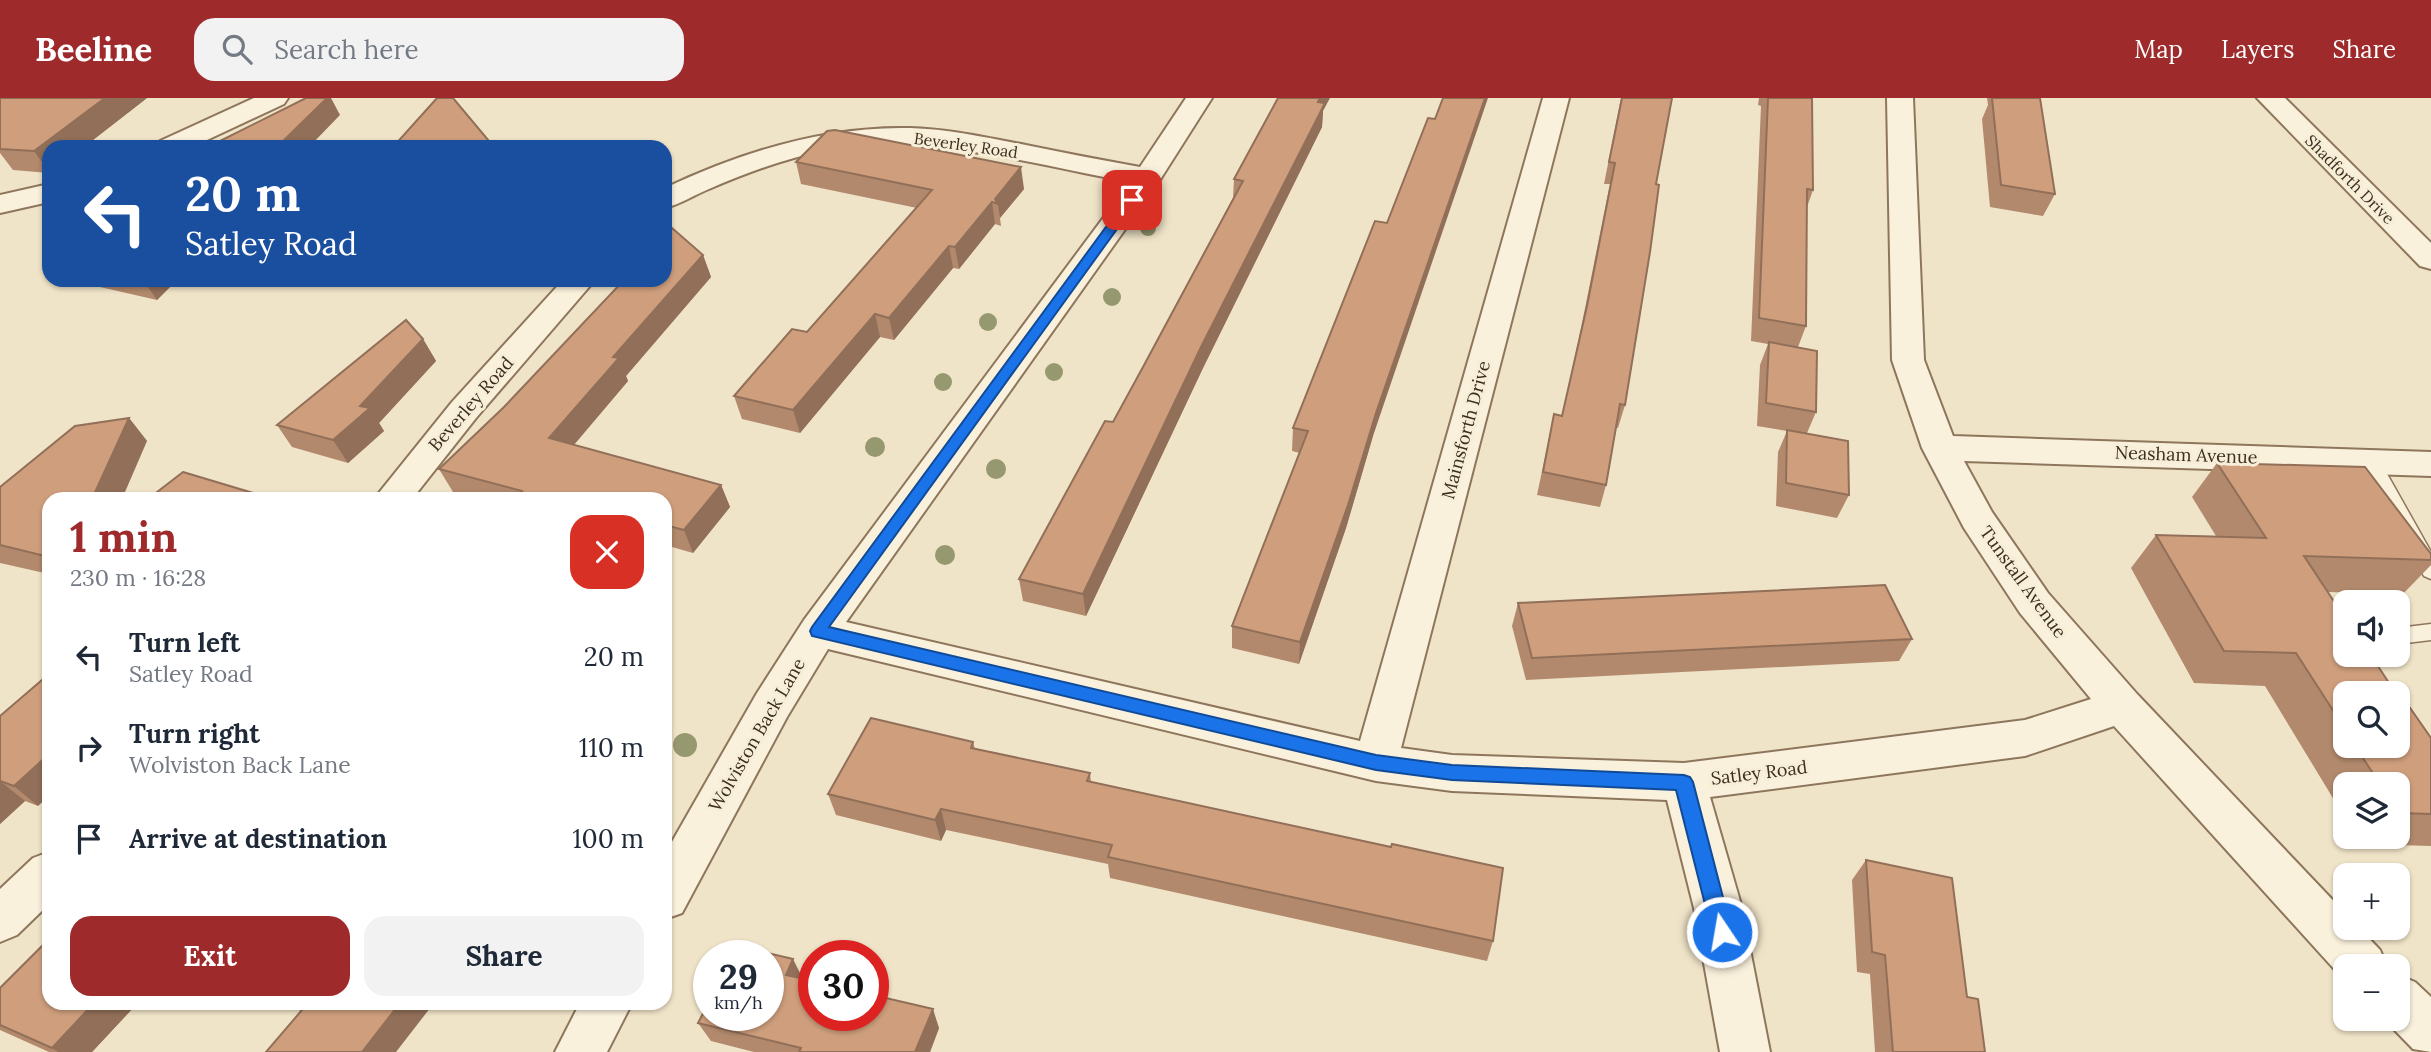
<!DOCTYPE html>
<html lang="en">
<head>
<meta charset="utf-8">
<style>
	:root { --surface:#fff; --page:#f2f2f3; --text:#1f2937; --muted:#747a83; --accent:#9e2a2b }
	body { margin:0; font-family:Lora,serif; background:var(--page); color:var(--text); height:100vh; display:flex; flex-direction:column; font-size:26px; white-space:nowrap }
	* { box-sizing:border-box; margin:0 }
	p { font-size:23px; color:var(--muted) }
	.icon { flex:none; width:38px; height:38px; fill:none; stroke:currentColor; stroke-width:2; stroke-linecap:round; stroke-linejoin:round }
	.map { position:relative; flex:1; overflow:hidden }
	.side { position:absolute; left:42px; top:394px; width:630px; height:518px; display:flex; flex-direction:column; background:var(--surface); border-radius:21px; box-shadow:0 2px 5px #0004 }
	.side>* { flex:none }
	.hud { position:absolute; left:42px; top:42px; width:630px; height:147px; border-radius:21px; box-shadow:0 2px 5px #0004; background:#1a4fa0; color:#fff; overflow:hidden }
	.buttons { position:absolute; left:2333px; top:492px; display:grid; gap:14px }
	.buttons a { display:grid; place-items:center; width:77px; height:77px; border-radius:14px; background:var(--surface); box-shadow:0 2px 5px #0004; font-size:35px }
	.speed { position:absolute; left:693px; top:842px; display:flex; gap:14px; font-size:35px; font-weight:700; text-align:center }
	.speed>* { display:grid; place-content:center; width:91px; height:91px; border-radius:50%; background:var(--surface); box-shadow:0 2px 5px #0004; line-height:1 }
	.speed small { font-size:18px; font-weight:400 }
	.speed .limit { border:10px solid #d22; background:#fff; color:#111 }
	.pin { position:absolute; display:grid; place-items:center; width:60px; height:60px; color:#fff; margin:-30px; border-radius:14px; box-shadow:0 4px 10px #0006 }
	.me { position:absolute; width:77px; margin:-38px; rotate:348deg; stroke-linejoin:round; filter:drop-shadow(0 0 5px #0008) }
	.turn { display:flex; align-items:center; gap:24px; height:147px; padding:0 28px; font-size:32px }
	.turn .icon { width:91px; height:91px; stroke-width:2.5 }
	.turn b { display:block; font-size:49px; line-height:60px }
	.round { display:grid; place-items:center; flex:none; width:74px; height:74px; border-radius:21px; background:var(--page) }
	.overview { display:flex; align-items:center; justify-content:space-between; height:119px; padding:0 28px }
	h1 { font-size:42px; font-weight:700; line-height:52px; color:var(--accent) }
	.primary-button { display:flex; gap:14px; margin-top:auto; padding:14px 28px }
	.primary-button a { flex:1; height:80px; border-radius:21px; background:var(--accent); color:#fff; font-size:28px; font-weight:700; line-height:80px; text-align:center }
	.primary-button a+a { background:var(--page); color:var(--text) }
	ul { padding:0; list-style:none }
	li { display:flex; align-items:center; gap:21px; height:91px; padding:0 28px }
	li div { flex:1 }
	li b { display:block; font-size:26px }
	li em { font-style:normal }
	header { display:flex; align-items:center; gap:42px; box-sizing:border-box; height:98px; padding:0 35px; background:var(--accent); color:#fff }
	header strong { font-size:33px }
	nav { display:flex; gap:38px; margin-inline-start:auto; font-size:24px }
	.search { width:490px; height:63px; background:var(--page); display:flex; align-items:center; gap:18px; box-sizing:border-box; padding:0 24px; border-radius:21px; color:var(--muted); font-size:26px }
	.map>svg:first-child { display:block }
</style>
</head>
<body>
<header>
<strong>Beeline</strong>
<div class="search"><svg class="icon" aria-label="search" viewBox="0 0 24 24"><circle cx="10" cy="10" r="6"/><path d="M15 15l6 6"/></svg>Search here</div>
<nav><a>Map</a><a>Layers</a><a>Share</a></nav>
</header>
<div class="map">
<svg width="2431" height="954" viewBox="0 0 2431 954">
	<rect width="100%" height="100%" fill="#f0e4c8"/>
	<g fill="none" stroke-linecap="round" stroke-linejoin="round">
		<defs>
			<g id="service">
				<polygon points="2370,356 2377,358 2431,454 2431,481 2424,478 2360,363 2363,358"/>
				<polygon points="2431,526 2431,542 2398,546 2398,530"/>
			</g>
			<g id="minor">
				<polygon points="254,0 288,0 284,6 192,49 156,49 160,43"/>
				<path d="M 1186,0 L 1212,0 L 1158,85 L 846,524 L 1360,643 L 1543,0 L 1569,0 L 1401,650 L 1452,657 L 1684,665 L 2025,622 L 2091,601 L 2020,515 L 1964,430 L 1922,350 L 1892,262 L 1887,0 L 1913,0 L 1924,262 L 1953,338 L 2431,354 L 2431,378 L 1964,363 L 1992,414 L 2048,495 L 2137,596 L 2345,815 L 2345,830 L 2359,830 L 2380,852 L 2387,868 L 2345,868 L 2345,883 L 2114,628 L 2025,658 L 1710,699 L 1742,810 L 1770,954 L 1720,954 L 1694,810 L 1667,702 L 1452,693 L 1376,683 L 828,551 L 787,619 L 682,815 L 665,821 L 665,756 L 757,595 L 804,522 L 1130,84 C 1018,63 907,29 794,60 C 765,68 737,79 709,91 C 694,97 681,106 665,110 L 665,90 C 741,54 825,28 910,30 C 949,31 988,40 1026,47 C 1064,55 1102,62 1140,69 Z"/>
				<polygon points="2257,0 2285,0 2431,145 2431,171 2420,168"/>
				<polygon points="49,86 49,104 0,115 0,97"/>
				<polygon points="563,182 595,182 476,320 412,401 374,401 452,304"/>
				<polygon points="49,754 49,806 17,837 0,844 0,791 33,760"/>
				<polygon points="2398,877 2415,884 2431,899 2431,954 2413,951 2383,920 2398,920"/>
				<polygon points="580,905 632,905 607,954 555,954"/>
			</g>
		</defs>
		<use href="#service" stroke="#8d765c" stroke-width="3"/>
		<use href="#minor" stroke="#8d765c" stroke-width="4"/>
		<use href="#service" fill="#faf1dc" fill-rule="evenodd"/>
		<use href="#minor" fill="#faf1dc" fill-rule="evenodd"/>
	</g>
	<g fill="#96986f">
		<circle cx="1148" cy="130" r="8"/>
		<circle cx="1112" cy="199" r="9"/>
		<circle cx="988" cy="224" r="9"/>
		<circle cx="1054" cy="274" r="9"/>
		<circle cx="943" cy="284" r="9"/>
		<circle cx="875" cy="349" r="10"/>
		<circle cx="996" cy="371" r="10"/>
		<circle cx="945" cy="457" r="10"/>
		<circle cx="685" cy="647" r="12"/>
	</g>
	<g fill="#b2896c" fill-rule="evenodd">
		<polygon points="0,0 147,0 84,49 49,49 49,75 13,72 0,55"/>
		<polygon points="1621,0 1672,0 1656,86 1625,307 1618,330 1616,329 1606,387 1600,409 1537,397 1554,316 1562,318 1581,230 1610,86 1604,86"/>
		<polygon points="1759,0 1812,0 1813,92 1807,109 1806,228 1798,249 1816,314 1807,335 1849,397 1837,420 1776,408 1778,354 1787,333 1757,328 1760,267 1768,246 1751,243 1761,8 1758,7"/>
		<polygon points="1987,0 2040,0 2055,96 2043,118 1990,109 1982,21 1988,7"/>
		<polygon points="1323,13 1322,29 1203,270 1086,518 1023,503 1019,481 1113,324 1233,100 1234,81"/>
		<polygon points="796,64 1024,91 1000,120 1001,128 995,126 959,171 953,170 894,242 880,239 800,335 742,321 734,298 807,234 917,110 801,86"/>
		<polygon points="1387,125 1373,338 1346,430 1299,566 1232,550 1232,528 1300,355 1292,353 1293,330"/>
		<polygon points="703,157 711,179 626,278 628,283 574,347 721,387 730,409 693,455 665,447 665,401 479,401 453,394 439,371"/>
		<polygon points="94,182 177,182 157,202 100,189"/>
		<polygon points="423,241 436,263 379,325 384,333 348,365 292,349 277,327"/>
		<polygon points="129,320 147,343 49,401 49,476 0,465 0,389"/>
		<path d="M 2217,365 L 2431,456 L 2431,467 L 2403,496 L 2327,494 L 2395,594 L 2431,640 L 2431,748 L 2361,746 L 2357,738 L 2398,738 L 2398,686 L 2345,686 L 2345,720 L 2265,588 L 2194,585 L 2131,470 L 2156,437 L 2216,438 L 2192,399 ZM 2345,595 L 2398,648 L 2345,648 Z"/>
		<polygon points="1518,505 1912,541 1899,563 1526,582 1512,528"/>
		<polygon points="0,618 38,708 25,703 0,726"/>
		<polygon points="973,644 975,651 1090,675 1091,684 1493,843 1487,863 1110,780 1108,766 946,732 941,743 836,717 828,696"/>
		<polygon points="1866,762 1967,899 1985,954 1875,954 1870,876 1857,874 1852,782"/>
		<polygon points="803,881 939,930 930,954 754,954 711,943 698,925"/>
		<polygon points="0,890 49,905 134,909 92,954 49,954 0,932"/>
	</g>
	<g fill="#916f58">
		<polygon points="105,0 147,0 84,49 49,49 49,74 34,53"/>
		<polygon points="327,0 331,0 340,17 309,49 277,49"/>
		<polygon points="1320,0 1330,0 1323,13 1322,29 1203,270 1086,518 1083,496"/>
		<polygon points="1485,0 1488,0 1373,338 1346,430 1299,566 1300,544 1376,315"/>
		<polygon points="1021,69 1024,91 1000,120 998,106 995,101"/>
		<polygon points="992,104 995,126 959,171 955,149"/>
		<polygon points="949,148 953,170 894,242 889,220"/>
		<polygon points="703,157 711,179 626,278 628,283 560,363 549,340 613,259"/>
		<polygon points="143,182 177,182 157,202"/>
		<polygon points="875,216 880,239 800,335 793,312"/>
		<polygon points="423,241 436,263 379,325 384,333 348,365 333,342 360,308"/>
		<polygon points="129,320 147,343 122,401 92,401"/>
		<polygon points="721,387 730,409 693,455 684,432"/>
		<polygon points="49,656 49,698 38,708 14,688"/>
		<polygon points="0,683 25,703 0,726"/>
		<polygon points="941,711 946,732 941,743 935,722"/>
		<polygon points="793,861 803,881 786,877"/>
		<polygon points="94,905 128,905 134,909 92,954 58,954 52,950"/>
		<polygon points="400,905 434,905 396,954 362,954"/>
		<polygon points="933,911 939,930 930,954 915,954"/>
	</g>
	<g fill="#cf9f7d" stroke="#916f58" stroke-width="2">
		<polygon points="0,0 105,0 34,53 0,51"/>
		<polygon points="306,0 327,0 277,49 208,49"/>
		<polygon points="437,0 453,0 494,49 393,49"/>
		<polygon points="1278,0 1320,0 1318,4 1324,5 1324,7 1202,247 1083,496 1019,481 1105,323 1113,324 1143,269 1243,83 1234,81"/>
		<polygon points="1443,0 1485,0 1376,315 1348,407 1300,544 1232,528 1308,333 1293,330 1375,123 1387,125 1428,20 1435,21"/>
		<polygon points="1622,0 1672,0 1656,86 1659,87 1650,154 1625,307 1620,306 1606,387 1543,374 1554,316 1562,318 1587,208 1615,65 1609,64"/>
		<polygon points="1768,0 1812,0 1813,92 1807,91 1806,228 1759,220"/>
		<polygon points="1992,0 2040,0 2055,96 2001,87"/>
		<polygon points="835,32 1021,69 995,101 998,106 992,104 955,149 949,148 889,220 875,216 793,312 734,298 792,231 807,234 932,92 796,64 827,33"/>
		<polygon points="672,130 703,157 613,259 619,260 549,340 721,387 684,432 665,427 665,401 515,401 522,393 439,371 504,309 624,182 665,182 665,138"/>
		<polygon points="406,222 423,241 360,308 370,310 333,342 277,327"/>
		<polygon points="1769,244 1817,253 1816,314 1766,305"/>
		<polygon points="129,320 92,401 49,401 49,459 0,447 0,389 75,328"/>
		<polygon points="1787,332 1848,343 1849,397 1786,385"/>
		<polygon points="2217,365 2365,369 2431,456 2431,462 2304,458 2345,520 2345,556 2370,556 2395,594 2399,594 2431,640 2431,716 2399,715 2398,713 2398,686 2380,686 2355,648 2398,648 2398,595 2345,595 2345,631 2296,555 2224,553 2156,437 2266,440"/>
		<polygon points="183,374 273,401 148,401"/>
		<polygon points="1885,487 1912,541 1532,560 1518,505"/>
		<polygon points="49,576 49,656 14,688 0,683 0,618"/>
		<polygon points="871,620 973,644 971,650 1090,675 1087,683 1391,749 1392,746 1503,770 1493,843 1108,759 1112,747 941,711 935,722 828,696"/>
		<polygon points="1866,762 1952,780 1967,899 1978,901 1985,954 1893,954 1885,857 1872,854"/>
		<polygon points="49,841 49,905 94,905 52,950 0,927 0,890"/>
		<polygon points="737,848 793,861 786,877 814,883 814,917 873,917 873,897 933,911 915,954 799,954 801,950 698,925 709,904 709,917 768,917 768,858 732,858"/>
		<polygon points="295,905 400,905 362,954 266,954 302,912 292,908"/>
	</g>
	<polygon fill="#1a73e8" stroke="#114b97" stroke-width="2" points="1128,99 1138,102 829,529 1376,657 1452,667 1684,677 1690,679 1693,684 1732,834 1729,841 1722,843 1715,841 1712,834 1676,692 1452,682 1376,672 812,538 810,533 812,529"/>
	<g text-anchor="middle" stroke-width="6" stroke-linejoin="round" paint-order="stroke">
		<g font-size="16" fill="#3d2e20" stroke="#f7eed8">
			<text transform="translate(966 47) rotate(8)" y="6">Beverley Road</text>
			<text transform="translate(2350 81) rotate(45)" y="6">Shadforth Drive</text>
		</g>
		<g font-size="18" fill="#3d2e20" stroke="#f7eed8">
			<text transform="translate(471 306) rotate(-49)" y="6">Beverley Road</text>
			<text transform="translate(1466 332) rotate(-75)" y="6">Mainsforth Drive</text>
			<text transform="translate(2186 357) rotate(2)" y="6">Neasham Avenue</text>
			<text transform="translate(2023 484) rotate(54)" y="6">Tunstall Avenue</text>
			<text transform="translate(757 637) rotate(-60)" y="6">Wolviston Back Lane</text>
			<text transform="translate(1759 675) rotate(-7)" y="6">Satley Road</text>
		</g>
	</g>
</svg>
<div class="buttons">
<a><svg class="icon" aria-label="sound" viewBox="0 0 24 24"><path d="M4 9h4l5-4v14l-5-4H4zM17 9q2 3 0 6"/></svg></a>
<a><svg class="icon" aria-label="search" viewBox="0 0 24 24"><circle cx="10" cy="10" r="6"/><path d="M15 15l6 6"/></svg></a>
<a><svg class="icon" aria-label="layers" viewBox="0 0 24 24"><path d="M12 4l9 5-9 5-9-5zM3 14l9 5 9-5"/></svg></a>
<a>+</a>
<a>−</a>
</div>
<div class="speed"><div>29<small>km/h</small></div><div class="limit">30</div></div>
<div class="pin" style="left:1132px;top:102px;background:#d93025"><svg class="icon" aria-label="arrive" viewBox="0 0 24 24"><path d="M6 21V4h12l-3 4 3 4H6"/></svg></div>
<svg class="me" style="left:1722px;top:834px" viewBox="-20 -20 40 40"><circle r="17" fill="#1a73e8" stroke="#fff" stroke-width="3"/><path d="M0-11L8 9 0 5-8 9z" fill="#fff"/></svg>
<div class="hud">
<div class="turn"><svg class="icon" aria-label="left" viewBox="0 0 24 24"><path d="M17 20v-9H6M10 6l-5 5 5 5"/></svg><div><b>20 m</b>Satley Road</div></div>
</div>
<section class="side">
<div class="overview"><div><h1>1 min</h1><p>230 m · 16:28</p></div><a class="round" style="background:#d93025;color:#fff"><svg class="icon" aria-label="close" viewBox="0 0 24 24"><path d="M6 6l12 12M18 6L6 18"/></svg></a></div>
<ul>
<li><svg class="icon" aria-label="left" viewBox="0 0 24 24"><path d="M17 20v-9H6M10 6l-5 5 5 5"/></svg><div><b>Turn left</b><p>Satley Road</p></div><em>20 m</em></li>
<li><svg class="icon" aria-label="right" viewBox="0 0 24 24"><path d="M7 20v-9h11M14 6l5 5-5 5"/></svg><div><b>Turn right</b><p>Wolviston Back Lane</p></div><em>110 m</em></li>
<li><svg class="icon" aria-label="arrive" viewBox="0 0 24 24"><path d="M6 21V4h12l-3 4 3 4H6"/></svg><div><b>Arrive at destination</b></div><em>100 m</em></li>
</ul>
<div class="primary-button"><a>Exit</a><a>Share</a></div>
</section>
</div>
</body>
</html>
